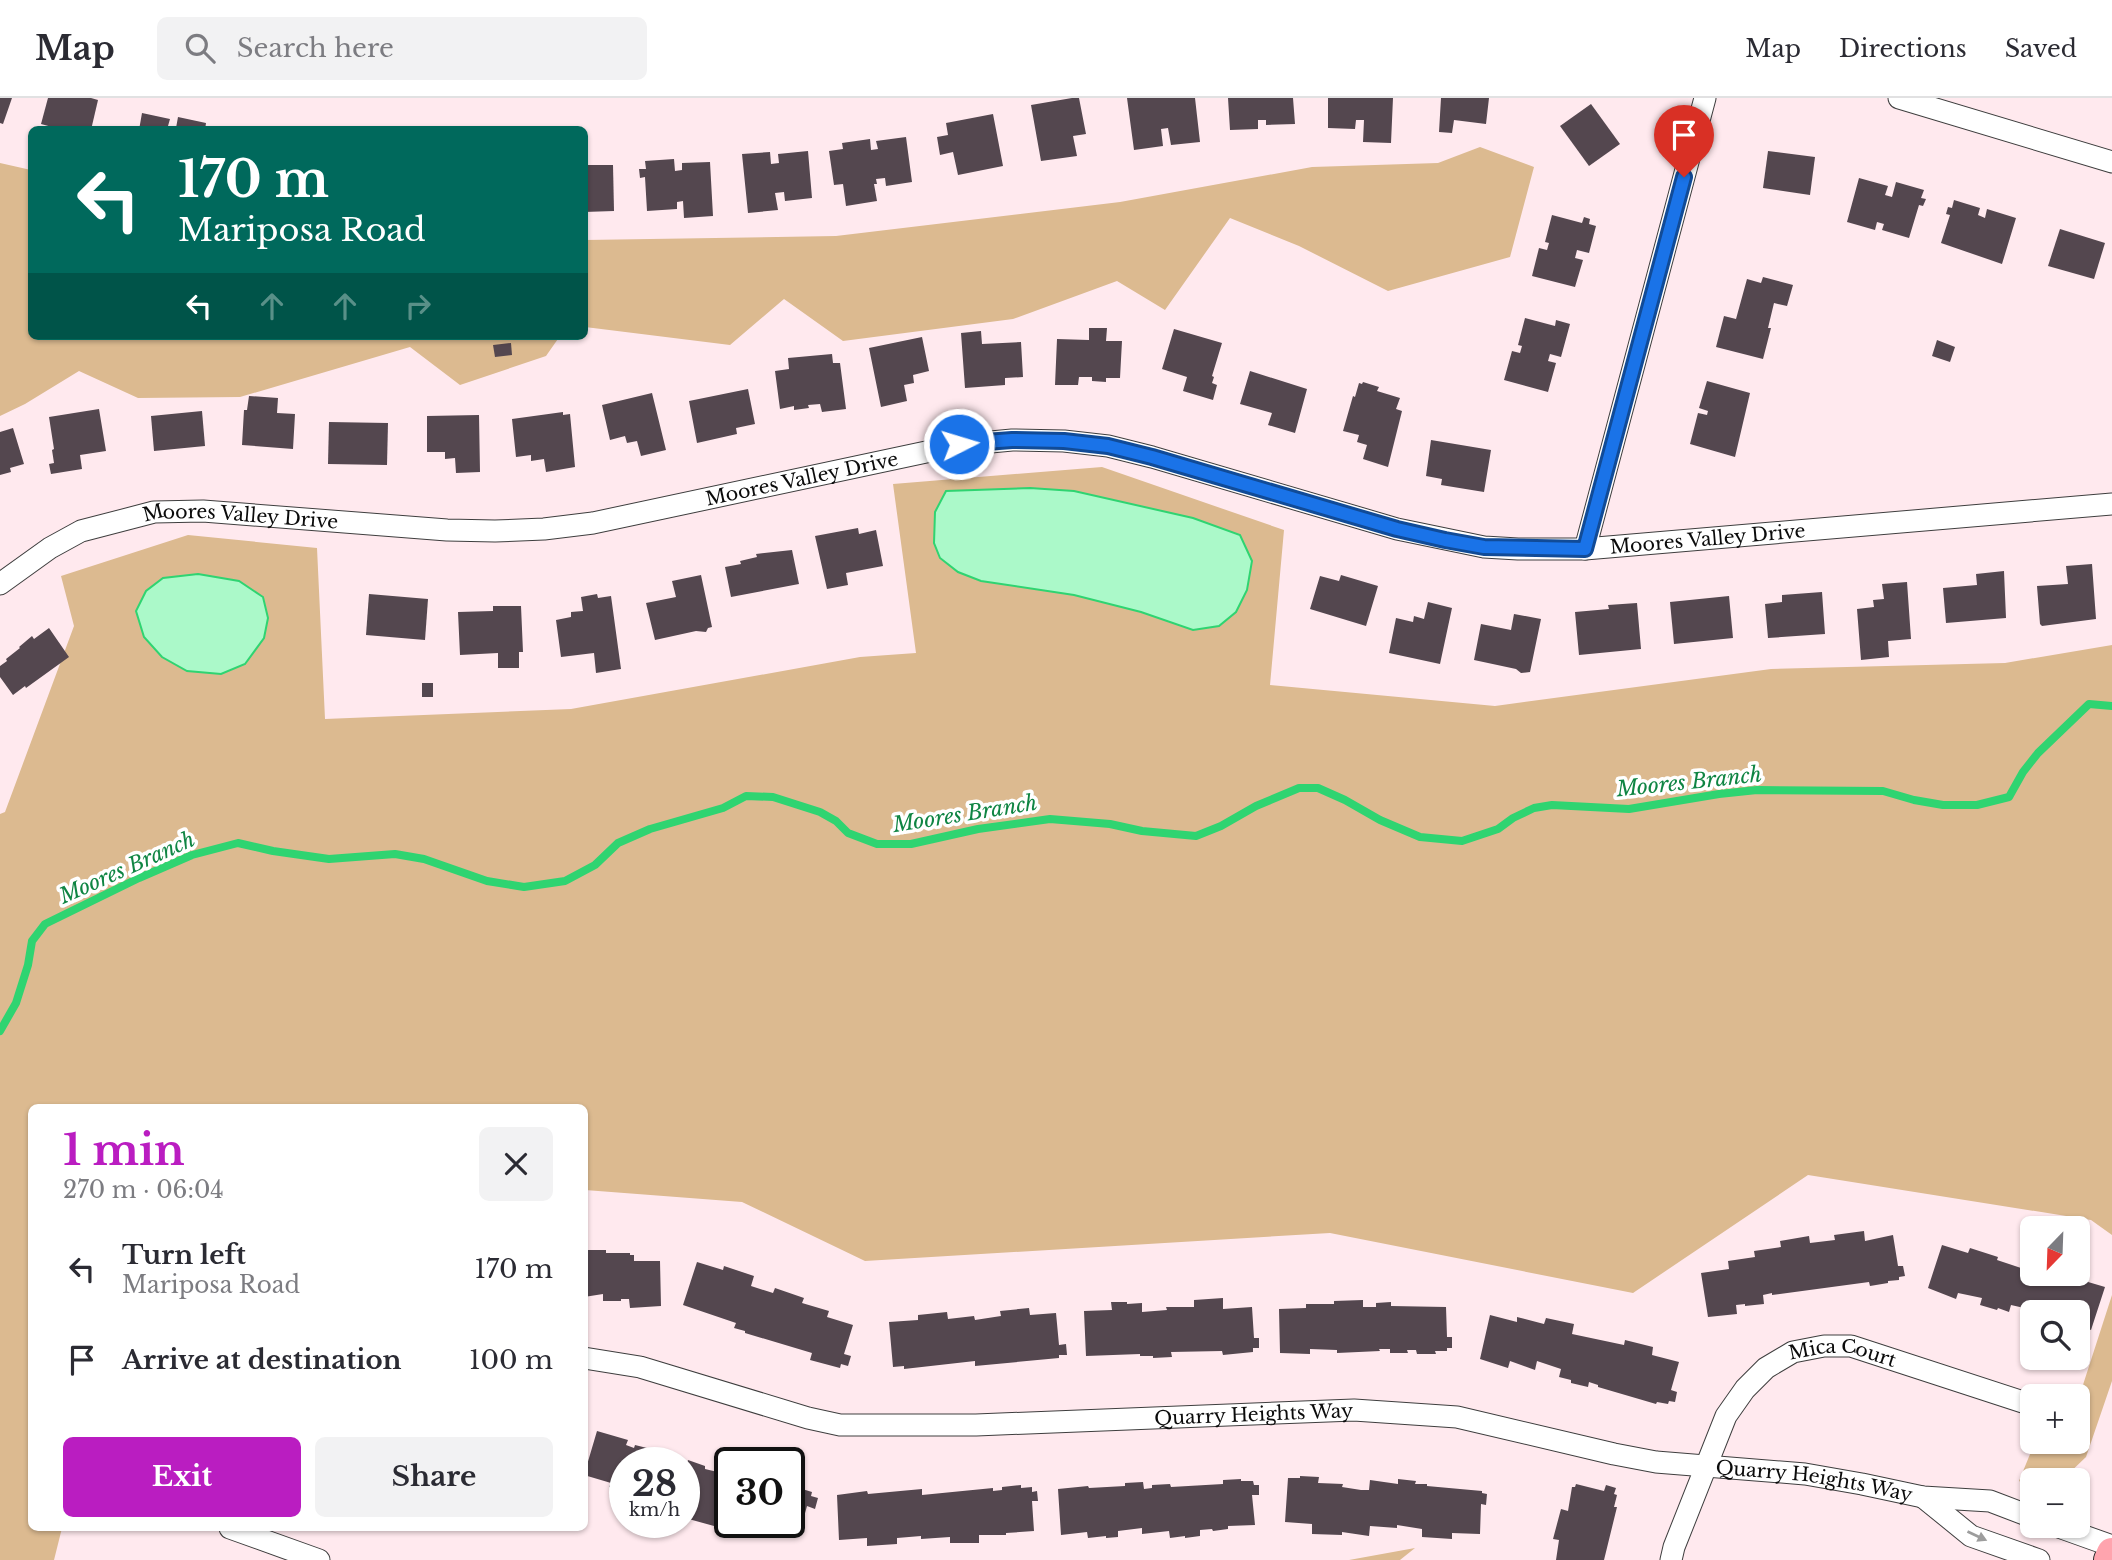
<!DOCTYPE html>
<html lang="en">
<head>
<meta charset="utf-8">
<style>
	:root { --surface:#fff; --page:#f2f2f3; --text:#2b2b33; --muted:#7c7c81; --line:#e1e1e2; --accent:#ba1dc1 }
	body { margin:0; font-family:"Libre Baskerville",serif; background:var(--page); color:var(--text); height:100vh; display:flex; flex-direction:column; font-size:26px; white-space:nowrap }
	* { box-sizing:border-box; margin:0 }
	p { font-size:23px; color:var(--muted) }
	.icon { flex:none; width:38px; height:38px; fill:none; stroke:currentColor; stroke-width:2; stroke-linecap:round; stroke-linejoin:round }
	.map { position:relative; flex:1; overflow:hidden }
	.panel { position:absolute; left:28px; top:1006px; width:560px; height:427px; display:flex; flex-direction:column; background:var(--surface); border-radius:10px; box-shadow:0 2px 5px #0004 }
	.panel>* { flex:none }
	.top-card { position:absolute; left:28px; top:28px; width:560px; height:214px; border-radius:10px; box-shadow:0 2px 5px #0004; background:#00695c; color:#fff; overflow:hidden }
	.needle { width:46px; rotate:203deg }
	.fabs { position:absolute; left:2020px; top:1118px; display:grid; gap:14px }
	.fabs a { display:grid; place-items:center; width:70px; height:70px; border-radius:10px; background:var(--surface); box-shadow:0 2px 5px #0004; font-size:35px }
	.speed { position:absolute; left:609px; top:1349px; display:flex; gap:14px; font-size:35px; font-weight:700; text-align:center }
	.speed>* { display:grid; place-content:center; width:91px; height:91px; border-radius:50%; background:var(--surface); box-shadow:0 2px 5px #0004; line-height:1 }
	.speed small { font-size:18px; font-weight:400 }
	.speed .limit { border:4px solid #111; border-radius:10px; background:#fff; color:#111 }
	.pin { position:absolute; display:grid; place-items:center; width:60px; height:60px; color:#fff; margin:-72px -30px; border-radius:50% 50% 50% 0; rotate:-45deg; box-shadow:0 0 7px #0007 }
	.pin .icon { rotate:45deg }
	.me { position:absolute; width:77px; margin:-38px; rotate:85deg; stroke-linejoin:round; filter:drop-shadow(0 0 5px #0008) }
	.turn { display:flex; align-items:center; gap:24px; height:147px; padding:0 35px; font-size:32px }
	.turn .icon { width:91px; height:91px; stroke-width:2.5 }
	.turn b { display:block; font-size:49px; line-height:60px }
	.lanes { display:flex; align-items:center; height:66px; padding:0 35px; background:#0003; justify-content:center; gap:35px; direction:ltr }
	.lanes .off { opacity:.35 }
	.round { display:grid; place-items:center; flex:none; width:74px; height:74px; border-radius:10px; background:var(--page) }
	.overview { display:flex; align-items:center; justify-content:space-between; height:119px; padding:0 35px }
	h1 { font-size:42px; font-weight:700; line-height:52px; color:var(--accent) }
	.primary-button { display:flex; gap:14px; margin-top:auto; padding:14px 35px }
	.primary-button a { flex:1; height:80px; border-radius:10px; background:var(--accent); color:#fff; font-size:28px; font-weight:700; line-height:80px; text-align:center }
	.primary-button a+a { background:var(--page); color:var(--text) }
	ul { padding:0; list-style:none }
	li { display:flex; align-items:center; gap:21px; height:91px; padding:0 35px }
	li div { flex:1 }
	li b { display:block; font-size:26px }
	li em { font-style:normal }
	header { display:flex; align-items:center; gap:42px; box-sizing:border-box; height:98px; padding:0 35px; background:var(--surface); border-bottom:2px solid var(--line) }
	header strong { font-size:33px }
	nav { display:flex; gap:38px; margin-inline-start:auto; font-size:24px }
	.search { width:490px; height:63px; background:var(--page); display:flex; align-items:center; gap:18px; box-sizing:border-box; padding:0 24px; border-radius:10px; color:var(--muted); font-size:26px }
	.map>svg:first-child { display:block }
</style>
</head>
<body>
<header>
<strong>Map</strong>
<div class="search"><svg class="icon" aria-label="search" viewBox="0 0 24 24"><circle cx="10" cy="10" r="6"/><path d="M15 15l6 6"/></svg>Search here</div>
<nav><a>Map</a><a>Directions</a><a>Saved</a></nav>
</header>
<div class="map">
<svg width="2112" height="1462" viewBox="0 0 2112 1462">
	<rect width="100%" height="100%" fill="#ffe9ee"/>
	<g fill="#dcba90">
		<polygon points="1480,49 1534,69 1510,159 1388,193 1299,148 1230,120 1165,212 1117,183 1013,221 843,243 784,201 730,247 585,229 585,142 836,138 1120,104 1312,69 1438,65"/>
		<polygon points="0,65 31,72 32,238 560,238 546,258 460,287 410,249 240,299 138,300 79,273 25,306 0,318"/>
		<polygon points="1102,369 1284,432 1270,587 1495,608 1771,571 2005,565 2112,547 2112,1137 2091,1122 1808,1077 1633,1195 1330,1135 865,1163 742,1104 585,1092 584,1010 32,1010 32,1430 62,1430 54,1462 0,1462 0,716 5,714 74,528 61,478 188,437 317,450 325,621 571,611 860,559 916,555 893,386"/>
		<polygon points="2112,1197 2112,1283 2086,1359 2062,1382 2032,1382 2032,1390 2019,1383 2035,1344 2077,1344 2076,1298 2081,1293"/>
		<polygon points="1415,1450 1400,1462 1349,1462"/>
	</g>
	<g fill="#abf9c9" stroke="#2fd471" stroke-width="2">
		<polygon points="1030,390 1074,393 1193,420 1240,437 1252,463 1247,492 1236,514 1219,528 1193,532 1141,514 1074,497 981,483 958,474 940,460 934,445 935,414 946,393"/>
		<polygon points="198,476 239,483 263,499 268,520 264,540 245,566 221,576 187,573 162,559 144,539 136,513 146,493 163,480"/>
	</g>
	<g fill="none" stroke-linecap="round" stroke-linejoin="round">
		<polyline stroke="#2fd471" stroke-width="8" points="0,933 16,905 28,867 32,843 45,826 139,780 192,757 238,745 273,753 329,761 395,756 424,761 487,783 524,789 565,783 595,767 618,745 650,731 723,710 746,698 773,699 820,714 836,723 848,735 877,746 911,746 978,731 1050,721 1110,726 1142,733 1196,738 1221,728 1256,708 1299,690 1318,690 1345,702 1380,722 1420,739 1462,743 1498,731 1513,720 1534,710 1552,707 1629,711 1719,696 1757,692 1883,693 1914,702 1943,707 1977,707 2009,699 2023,674 2038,655 2089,606 2112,608"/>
	</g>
	<g fill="#54474f">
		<polygon points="0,0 12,0 3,26 0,25"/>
		<polygon points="48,0 91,0 98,2 91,32 63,32 41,26"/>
		<polygon points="1072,0 1079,0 1086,36 1073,38 1077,58 1041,63 1031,7"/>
		<polygon points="1127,0 1195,0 1200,44 1171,47 1168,30 1161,31 1163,48 1134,52"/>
		<polygon points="1228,0 1293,0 1295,26 1266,27 1266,22 1258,22 1258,31 1230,32"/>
		<polygon points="1328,0 1393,0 1391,45 1363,44 1364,22 1356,22 1355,31 1328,30"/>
		<polygon points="1441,0 1489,0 1486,26 1454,22 1452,35 1439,34"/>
		<polygon points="1591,6 1620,46 1589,68 1560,28"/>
		<polygon points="142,15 170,21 168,28 176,30 178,19 206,25 205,32 139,32"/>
		<polygon points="993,16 1003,68 958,77 953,54 940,57 937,39 948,37 946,25"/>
		<polygon points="906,39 912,84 886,88 885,80 876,81 877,86 874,86 877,103 846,108 843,86 834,87 829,53 843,51 842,45 870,41 871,52 878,51 876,43"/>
		<polygon points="808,53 812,100 785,103 784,94 775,95 778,112 748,115 742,56 770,54 771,66 779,65 778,56"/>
		<polygon points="1768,53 1815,59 1810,97 1763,90"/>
		<polygon points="674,61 675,73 682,72 682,65 710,64 713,118 684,120 683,103 677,104 677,111 647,113 645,79 640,80 639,71 646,71 645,63"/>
		<polygon points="585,67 613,67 614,113 584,114"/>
		<polygon points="1859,80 1888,88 1885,97 1892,99 1896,84 1924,92 1921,100 1926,101 1923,108 1919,107 1909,140 1882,132 1884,126 1877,124 1875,132 1847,124"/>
		<polygon points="1954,102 1980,110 1978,117 1985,120 1987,111 2016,120 2002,166 1941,145 1950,117 1946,116 1948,109 1952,110"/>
		<polygon points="1552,117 1582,125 1584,119 1590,121 1589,126 1596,128 1589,155 1577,152 1575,160 1583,162 1575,189 1532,178 1539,150 1547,152 1549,145 1545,144"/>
		<polygon points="2060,131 2105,145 2094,181 2048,168"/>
		<polygon points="1763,179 1793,187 1787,208 1774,205 1768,230 1771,230 1763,261 1716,249 1724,218 1736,221 1747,181 1761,185"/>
		<polygon points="1525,220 1555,228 1556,222 1570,226 1561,259 1550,256 1548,263 1556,265 1548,294 1504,282 1512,253 1520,255 1522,248 1518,247"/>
		<polygon points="1089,230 1107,230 1106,243 1122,243 1120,280 1106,280 1106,284 1092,283 1092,279 1079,279 1078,287 1055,287 1057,241 1089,242"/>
		<polygon points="1174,231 1222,245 1212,278 1214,279 1212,285 1217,287 1213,302 1183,293 1187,279 1162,271"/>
		<polygon points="981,233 982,246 1021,244 1023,279 1005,280 1005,287 965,290 961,235"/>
		<polygon points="922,239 929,273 913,277 914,285 904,287 907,303 881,309 869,250"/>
		<polygon points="1937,242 1955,249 1950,264 1932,258"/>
		<polygon points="511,245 512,257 495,259 493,247"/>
		<polygon points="832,256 833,265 840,265 846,311 822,314 820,306 808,307 809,310 794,312 794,308 780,311 775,273 789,271 788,260"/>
		<polygon points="1250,273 1307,291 1295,335 1268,327 1272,315 1240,306"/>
		<polygon points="1707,283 1750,295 1735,359 1690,346 1698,315 1707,317 1708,313 1699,310"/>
		<polygon points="1363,284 1379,289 1377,293 1400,300 1396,311 1402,313 1388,369 1363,361 1367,347 1357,344 1359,337 1343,333 1353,298 1355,299 1359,285 1362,286"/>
		<polygon points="748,291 755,326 736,330 737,336 697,345 689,303"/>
		<polygon points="652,295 666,352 641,358 637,343 627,345 625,338 610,342 602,307"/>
		<polygon points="249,298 278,300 277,315 295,316 293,351 242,347 244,312 247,312"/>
		<polygon points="99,311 106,353 80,357 82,371 51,376 49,366 54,365 52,352 54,351 49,319"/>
		<polygon points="202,313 205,348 154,353 151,318"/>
		<polygon points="563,314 563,317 570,316 575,369 546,374 544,361 531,363 531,357 516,359 512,321"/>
		<polygon points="479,317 480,374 456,375 455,360 445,361 445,354 427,354 427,318"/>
		<polygon points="329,324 388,325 387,367 328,366"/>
		<polygon points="13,330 24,366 10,370 11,374 0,377 0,334"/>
		<polygon points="1431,342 1491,352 1484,394 1441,387 1442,381 1426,378"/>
		<polygon points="858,430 859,436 876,432 883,468 846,475 848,487 827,491 815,438"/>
		<polygon points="792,452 799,486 731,499 725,469 741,466 740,463 757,459 756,456"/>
		<polygon points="2092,466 2096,521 2042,528 2040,526 2037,488 2068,486 2066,468"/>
		<polygon points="2004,473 2006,520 1946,525 1943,490 1977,487 1976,476"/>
		<polygon points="701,477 712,529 708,530 706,534 696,533 655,542 646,505 676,499 672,483"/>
		<polygon points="1341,477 1378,488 1366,528 1310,511 1320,478 1339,483"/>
		<polygon points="1907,484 1911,541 1888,543 1889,559 1861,562 1857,511 1874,509 1873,502 1884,501 1882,486"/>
		<polygon points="1822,494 1825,536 1768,540 1765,506 1782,504 1782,497"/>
		<polygon points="369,496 428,501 425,542 366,537"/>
		<polygon points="597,496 598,500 611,498 621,571 596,575 594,555 561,559 556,522 571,519 571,514 583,513 581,499"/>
		<polygon points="1729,498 1733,540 1674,546 1670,504"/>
		<polygon points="1428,504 1452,510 1440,566 1389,555 1396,520 1413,524 1414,518 1424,521"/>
		<polygon points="1637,505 1641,551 1579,557 1575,514 1609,511 1608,507"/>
		<polygon points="493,508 521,508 523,554 519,554 519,570 498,570 498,555 460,557 458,514 493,513"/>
		<polygon points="1514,516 1541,521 1530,574 1521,575 1516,571 1474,562 1481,526 1511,532"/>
		<polygon points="49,530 69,559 26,590 25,588 13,597 0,579 0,568 7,563 6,561 20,550 19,549 32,538 34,541"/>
		<rect x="422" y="585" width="11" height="14"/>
		<polygon points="1864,1133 1865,1143 1893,1137 1898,1168 1903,1168 1905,1178 1899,1179 1899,1182 1888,1183 1888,1185 1870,1188 1869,1184 1772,1197 1772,1195 1763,1197 1764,1206 1745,1208 1745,1206 1736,1207 1737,1216 1708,1219 1701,1175 1729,1171 1728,1163 1755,1159 1754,1153 1781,1149 1780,1143 1809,1138 1810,1145 1835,1142 1834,1137"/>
		<polygon points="1942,1147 1968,1155 1970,1150 1998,1159 1997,1162 2021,1170 2023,1162 2032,1165 2032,1176 2077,1176 2077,1172 2081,1173 2078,1181 2105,1189 2091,1232 2077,1227 2077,1214 2041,1214 2011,1207 2009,1214 1998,1210 1997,1212 1980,1207 1982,1200 1958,1195 1956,1201 1928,1190"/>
		<polygon points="584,1152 606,1152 606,1155 630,1155 630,1157 634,1157 634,1163 660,1163 661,1208 630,1210 629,1201 621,1201 621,1203 603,1203 603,1196 584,1199"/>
		<polygon points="697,1164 723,1172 724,1168 754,1178 751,1188 773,1195 775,1190 804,1200 802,1205 829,1213 827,1219 853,1227 844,1256 851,1258 848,1268 841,1266 840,1270 810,1262 812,1255 745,1235 745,1233 734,1230 736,1225 683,1207"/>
		<polygon points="1223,1200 1223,1211 1252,1209 1254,1240 1259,1240 1259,1250 1253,1250 1253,1254 1223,1257 1222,1253 1171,1254 1172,1259 1153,1260 1153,1258 1140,1258 1140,1256 1086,1258 1084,1213 1112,1212 1111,1204 1127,1204 1127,1206 1142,1205 1142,1214 1167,1212 1166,1209 1194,1209 1194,1202"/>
		<polygon points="1363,1202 1363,1209 1376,1209 1376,1205 1391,1204 1391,1208 1446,1209 1447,1239 1452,1239 1452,1250 1447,1250 1447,1253 1435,1253 1436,1256 1417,1256 1416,1252 1407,1252 1408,1255 1390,1255 1390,1251 1379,1251 1380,1253 1337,1255 1337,1252 1310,1251 1310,1256 1280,1255 1279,1211 1306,1210 1306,1206 1334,1206 1334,1203"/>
		<polygon points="1029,1210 1030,1217 1056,1215 1059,1247 1066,1246 1067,1257 1059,1257 1059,1260 975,1268 975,1263 904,1271 904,1268 893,1269 889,1224 918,1222 918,1217 947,1214 948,1221 974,1218 975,1222 1001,1218 1000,1213"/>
		<polygon points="1490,1217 1517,1224 1517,1219 1544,1226 1546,1220 1574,1226 1572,1236 1624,1247 1625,1242 1653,1249 1652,1257 1679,1264 1671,1292 1677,1294 1675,1304 1669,1303 1668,1306 1657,1304 1656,1306 1598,1289 1598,1287 1589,1284 1588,1289 1571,1285 1571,1282 1559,1279 1561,1271 1537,1263 1535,1272 1510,1263 1508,1270 1480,1261"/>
		<polygon points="597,1333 628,1342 626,1347 634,1350 635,1347 679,1358 678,1363 684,1365 625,1365 625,1394 609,1389 611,1385 584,1377"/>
		<polygon points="688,1362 705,1368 705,1371 730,1377 730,1424 789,1424 789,1387 812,1394 811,1398 818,1400 815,1411 807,1408 799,1437 773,1429 770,1437 743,1427 742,1430 716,1422 714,1428 685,1420 687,1412 684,1411 684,1365 687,1365"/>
		<polygon points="1300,1378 1319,1379 1318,1385 1343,1386 1342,1389 1361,1392 1369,1392 1370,1382 1398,1386 1398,1381 1416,1383 1415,1386 1427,1386 1427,1388 1482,1393 1482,1395 1487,1396 1486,1407 1481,1406 1480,1436 1452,1435 1452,1441 1422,1439 1422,1431 1397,1427 1397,1430 1370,1428 1369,1438 1342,1434 1342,1437 1312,1436 1312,1426 1285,1424 1288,1380 1300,1380"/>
		<polygon points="1241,1381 1241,1383 1253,1383 1254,1387 1259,1387 1259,1397 1252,1397 1255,1427 1228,1428 1228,1431 1213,1433 1212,1431 1200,1432 1200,1438 1185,1440 1185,1438 1170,1440 1169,1433 1142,1436 1142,1430 1118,1433 1118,1439 1106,1440 1106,1438 1088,1440 1087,1434 1061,1437 1058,1391 1088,1388 1089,1390 1125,1388 1125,1385 1143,1384 1144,1391 1152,1390 1152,1387 1170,1386 1171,1389 1223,1386 1223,1382"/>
		<polygon points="1576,1386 1604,1393 1606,1387 1616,1390 1614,1396 1617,1397 1614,1409 1617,1409 1604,1462 1556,1462 1559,1442 1553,1441 1561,1411 1568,1413 1572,1389 1575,1389"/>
		<polygon points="1021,1387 1021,1390 1032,1389 1032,1394 1037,1393 1038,1403 1032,1403 1034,1433 1006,1435 1006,1437 979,1437 979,1445 950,1445 950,1439 921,1441 921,1438 897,1440 897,1446 867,1448 867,1440 839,1442 837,1397 867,1393 868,1396 922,1391 922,1397 993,1390 993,1393 1002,1392 1002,1389"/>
	</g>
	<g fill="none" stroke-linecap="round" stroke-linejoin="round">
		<defs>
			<g id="street">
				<polyline points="1899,0 2112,64"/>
				<polyline points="1585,451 1705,0"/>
				<path id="s1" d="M 0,486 L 50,450 L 81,433 L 154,414 L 203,413 L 447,432 L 495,433 L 544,431 L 593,425 L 959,347 L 1012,342 L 1064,343 L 1108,348 L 1152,359 L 1397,431 L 1484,449 L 1518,451 L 1585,451 L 2112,406"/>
				<path id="s2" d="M 584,1260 L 640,1269 L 808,1320 L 840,1327 L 976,1327 L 1354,1312 L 1457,1319 L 1614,1356 L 1656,1364 L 1805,1376 L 1862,1386 L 1923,1399 L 1990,1403 L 2032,1419"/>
				<polyline points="1923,1399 1971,1438 2039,1462"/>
				<polyline points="2056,1428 2112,1448"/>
				<polyline points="230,1430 319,1462"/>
				<path id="s3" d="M 1671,1462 L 1674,1449 L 1726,1318 L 1745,1291 L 1766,1270 L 1793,1254 L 1824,1248 L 1851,1248 L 2032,1307"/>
			</g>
			<polyline id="secondary" points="2109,1462 2112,1455"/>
		</defs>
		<use href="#street" stroke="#3e3e3e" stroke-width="23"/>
		<use href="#secondary" stroke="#2d2d2d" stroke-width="32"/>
		<use href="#street" stroke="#fff" stroke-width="21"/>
		<use href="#secondary" stroke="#ffa4ae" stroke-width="30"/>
	</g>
	<defs><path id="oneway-solid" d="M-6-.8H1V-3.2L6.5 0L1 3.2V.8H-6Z" transform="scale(1.75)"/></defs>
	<use fill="#9d9d9d" href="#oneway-solid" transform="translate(1977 1438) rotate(25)"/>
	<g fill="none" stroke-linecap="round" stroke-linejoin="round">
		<defs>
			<polyline id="route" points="959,346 1012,342 1064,343 1108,348 1152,359 1397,431 1445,442 1484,449 1585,451 1684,79"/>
		</defs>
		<use href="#route" stroke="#114b97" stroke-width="18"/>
		<use href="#route" stroke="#1a73e8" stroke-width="12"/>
	</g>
	<g text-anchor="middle" stroke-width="7" stroke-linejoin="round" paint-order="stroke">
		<g font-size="19" fill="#0b0b0b" stroke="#fff">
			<text dy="7" stroke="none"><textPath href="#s1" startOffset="826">Moores Valley Drive</textPath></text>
			<text dy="7" stroke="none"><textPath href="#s1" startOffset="259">Moores Valley Drive</textPath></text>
			<text dy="7" stroke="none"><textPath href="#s1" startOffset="1750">Moores Valley Drive</textPath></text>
			<text dy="7" stroke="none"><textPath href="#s3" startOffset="299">Mica Court</textPath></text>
			<text dy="7" stroke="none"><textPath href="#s2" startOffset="679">Quarry Heights Way</textPath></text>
			<text dy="7" stroke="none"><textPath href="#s2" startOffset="1246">Quarry Heights Way</textPath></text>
		</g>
		<g font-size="21" font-style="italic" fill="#0f8543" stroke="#fff">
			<text transform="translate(1689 684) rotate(-6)" y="7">Moores Branch</text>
			<text transform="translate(965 716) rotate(-9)" y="7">Moores Branch</text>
			<text transform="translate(127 770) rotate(-24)" y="7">Moores Branch</text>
		</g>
	</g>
</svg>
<div class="fabs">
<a><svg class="needle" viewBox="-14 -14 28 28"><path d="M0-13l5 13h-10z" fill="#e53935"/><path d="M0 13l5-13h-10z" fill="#7c7c81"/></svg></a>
<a><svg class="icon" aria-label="search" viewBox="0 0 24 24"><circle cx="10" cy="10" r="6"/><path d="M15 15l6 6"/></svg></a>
<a>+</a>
<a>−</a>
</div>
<div class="speed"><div>28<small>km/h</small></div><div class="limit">30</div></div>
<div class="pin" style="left:1684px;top:79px;background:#d93025"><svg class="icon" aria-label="arrive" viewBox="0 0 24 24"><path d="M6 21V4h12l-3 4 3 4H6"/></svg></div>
<svg class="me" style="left:959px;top:346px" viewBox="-20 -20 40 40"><circle r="17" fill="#1a73e8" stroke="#fff" stroke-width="3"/><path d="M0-11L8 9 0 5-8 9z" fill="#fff"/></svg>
<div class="top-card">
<div class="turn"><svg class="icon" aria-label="left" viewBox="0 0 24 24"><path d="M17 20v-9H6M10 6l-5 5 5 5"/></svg><div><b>170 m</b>Mariposa Road</div></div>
<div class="lanes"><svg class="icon" aria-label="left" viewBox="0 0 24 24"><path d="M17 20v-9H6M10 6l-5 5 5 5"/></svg><svg class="icon off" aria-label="ahead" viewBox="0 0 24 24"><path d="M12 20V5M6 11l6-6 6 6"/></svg><svg class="icon off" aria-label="ahead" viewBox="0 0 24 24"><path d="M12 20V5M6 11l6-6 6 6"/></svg><svg class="icon off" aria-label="right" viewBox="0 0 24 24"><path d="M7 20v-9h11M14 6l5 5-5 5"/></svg></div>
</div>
<section class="panel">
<div class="overview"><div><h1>1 min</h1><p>270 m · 06:04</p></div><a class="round"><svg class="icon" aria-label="close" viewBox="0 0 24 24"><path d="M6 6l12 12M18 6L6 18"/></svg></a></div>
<ul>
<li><svg class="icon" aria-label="left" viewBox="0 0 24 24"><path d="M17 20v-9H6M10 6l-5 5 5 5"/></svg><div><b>Turn left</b><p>Mariposa Road</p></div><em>170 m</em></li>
<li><svg class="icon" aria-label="arrive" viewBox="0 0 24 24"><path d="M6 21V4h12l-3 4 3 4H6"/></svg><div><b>Arrive at destination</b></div><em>100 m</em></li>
</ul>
<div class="primary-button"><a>Exit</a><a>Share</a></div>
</section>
</div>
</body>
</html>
